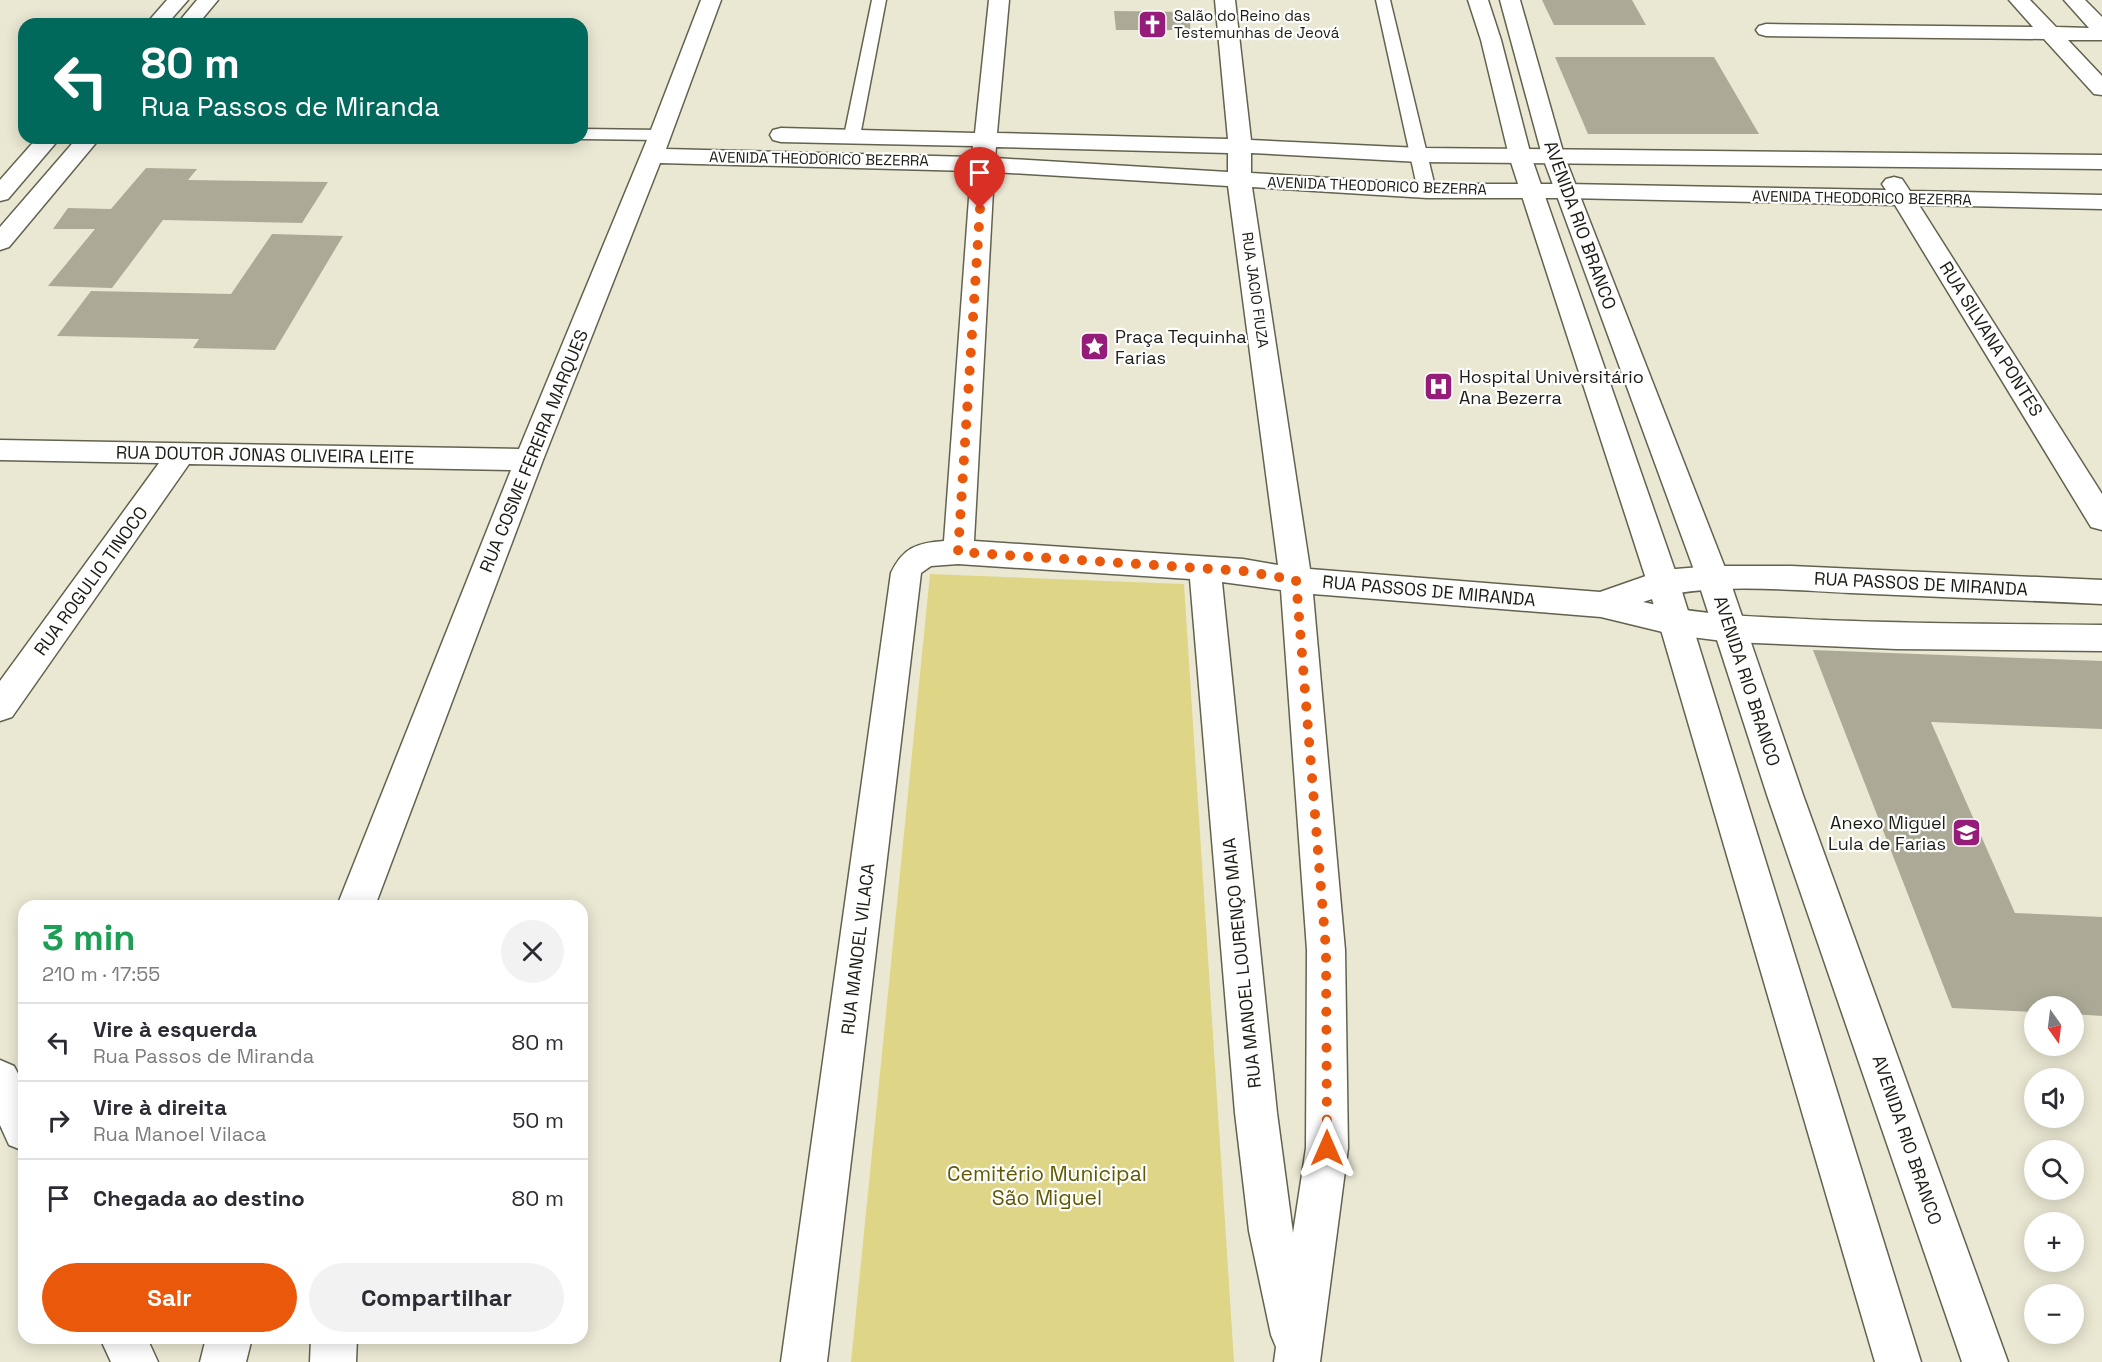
<!DOCTYPE html>
<html lang="pt">
<head>
<meta charset="utf-8">
<style>
	:root { --surface:#fff; --page:#f2f2f3; --text:#2b2b33; --muted:#7c7c81; --line:#e1e1e2; --accent:#ea580c }
	body { margin:0; font-family:"Space Grotesk",sans-serif; background:var(--page); color:var(--text); height:100vh; display:flex; flex-direction:column; font-size:22px; white-space:nowrap }
	* { box-sizing:border-box; margin:0 }
	p { font-size:20px; color:var(--muted) }
	.icon { flex:none; width:33px; height:33px; fill:none; stroke:currentColor; stroke-width:2; stroke-linecap:round; stroke-linejoin:round }
	.map { position:relative; flex:1; overflow:hidden }
	.sheet { position:absolute; left:18px; top:900px; width:570px; height:444px; display:flex; flex-direction:column; background:var(--surface); border-radius:18px; box-shadow:0 3px 15px #0003 }
	.sheet>* { flex:none }
	.top-card { position:absolute; left:18px; top:18px; width:570px; height:126px; border-radius:18px; box-shadow:0 3px 15px #0003; background:#00695c; color:#fff; overflow:hidden }
	.needle { width:39px; rotate:166deg }
	.fabs { position:absolute; left:2024px; top:996px; display:grid; gap:12px }
	.fabs a { display:grid; place-items:center; width:60px; height:60px; border-radius:50%; background:var(--surface); box-shadow:0 3px 15px #0003; font-size:30px }
	.pin { position:absolute; display:grid; place-items:center; width:51px; height:51px; color:#fff; margin:-62px -26px; border-radius:50% 50% 50% 0; rotate:-45deg; box-shadow:0 0 6px #0007 }
	.pin .icon { rotate:45deg }
	.me { position:absolute; width:66px; margin:-33px; rotate:0deg; stroke-linejoin:round; filter:drop-shadow(0 0 4px #0008) }
	.turn { display:flex; align-items:center; gap:21px; height:126px; padding:0 24px; font-size:27px }
	.turn .icon { width:78px; height:78px; stroke-width:2.5 }
	.turn b { display:block; font-size:42px; line-height:51px }
	.round { display:grid; place-items:center; flex:none; width:63px; height:63px; border-radius:32px; background:var(--page) }
	.headline { display:flex; align-items:center; justify-content:space-between; height:102px; padding:0 24px }
	h1 { font-size:36px; font-weight:600; line-height:45px; color:#1e9e55 }
	.action { display:flex; gap:12px; margin-top:auto; padding:12px 24px }
	.action a { flex:1; height:69px; border-radius:36px; background:var(--accent); color:#fff; font-size:24px; font-weight:600; line-height:69px; text-align:center }
	.action a+a { background:var(--page); color:var(--text) }
	ul { padding:0; list-style:none }
	li { display:flex; align-items:center; gap:18px; height:78px; padding:0 24px; border-top:2px solid var(--line) }
	li div { flex:1 }
	li b { display:block; font-size:22px }
	li em { font-style:normal }
	.map>svg:first-child { display:block }
</style>
</head>
<body>
<div class="map">
<svg width="2102" height="1362" viewBox="0 0 2102 1362">
	<rect width="100%" height="100%" fill="#eae8d3"/>
	<polygon fill="#ded686" points="930,574 1184,584 1234,1362 851,1362"/>
	<g fill="#acaa96">
		<polygon points="1542,0 1632,0 1646,25 1554,25"/>
		<polygon points="1114,11 1191,12 1190,30 1116,30"/>
		<polygon points="1555,57 1714,57 1759,134 1588,134"/>
		<polygon points="146,168 197,169 188,180 328,182 302,223 163,220 112,288 48,286 95,229 53,229 68,208 111,209"/>
		<polygon points="272,234 343,236 275,350 193,348 199,339 57,336 91,291 231,294"/>
		<polygon points="1813,650 2102,661 2102,729 1931,722 2015,913 2102,917 2102,1016 2073,1014 2073,1006 2034,1006 2034,1012 1952,1008"/>
	</g>
	<g fill="none" stroke-linecap="round" stroke-linejoin="round">
		<defs>
			<g id="lane">
				<polygon points="872,0 886,0 860,136 852,141 844,136"/>
				<polygon points="1376,0 1390,0 1436,191 1433,195 1421,195 1418,191"/>
				<polygon points="582,129 660,130 668,135 660,140 582,139 578,138 582,138"/>
			</g>
			<g id="street">
				<polygon points="167,0 188,0 167,24 146,24"/>
				<polygon points="197,0 218,0 198,24 177,24"/>
				<path d="M 701,0 L 721,0 L 666,149 L 972,157 L 973,146 L 781,142 L 773,140 L 770,135 L 773,130 L 781,128 L 975,133 L 989,0 L 1009,0 L 997,133 L 1228,139 L 1215,0 L 1235,0 L 1251,140 L 1420,148 L 2102,155 L 2102,169 L 1420,162 L 1251,153 L 1251,173 L 1427,184 L 1566,184 L 1886,190 L 1882,184 L 1886,179 L 1894,177 L 1902,179 L 1910,191 L 2102,195 L 2102,209 L 1919,205 L 2102,494 L 2102,530 L 2091,527 L 1895,205 L 1566,198 L 1427,198 L 1252,187 L 1310,569 L 1600,592 L 1663,570 L 1713,566 L 1791,566 L 2102,580 L 2102,604 C 2018,600 1935,597 1851,593 C 1791,590 1699,581 1643,602 C 1703,616 1763,617 1824,620 C 1917,624 2009,624 2102,625 L 2102,651 L 1896,649 L 1731,642 L 1675,635 L 1601,617 L 1313,594 L 1345,950 L 1348,1148 L 1320,1362 L 1274,1362 L 1276,1347 L 1271,1335 L 1249,1231 L 1235,1113 L 1190,579 L 958,564 L 931,566 L 921,573 L 827,1362 L 781,1362 L 891,573 C 903,548 916,543 944,541 L 971,171 L 660,163 L 543,460 L 375,906 L 337,906 L 511,470 L 189,464 L 12,717 L 0,721 L 0,681 L 159,463 L 0,460 L 0,440 L 519,449 L 649,135 ZM 996,147 L 1228,153 L 1228,172 L 995,158 ZM 994,172 L 1228,186 L 1278,565 L 1243,559 L 974,541 ZM 1222,582 L 1281,590 L 1307,950 L 1306,1148 L 1293,1233 L 1277,1113 Z"/>
				<polygon points="2009,0 2030,0 2056,27 2089,28 2064,0 2085,0 2102,17 2102,40 2068,40 2102,76 2102,95 2094,94 2044,39 1766,36 1759,34 1756,30 1759,26 1766,24 2033,27"/>
				<polygon points="37,138 60,138 8,199 0,201 0,180"/>
				<polygon points="77,138 100,138 9,247 0,250 0,227"/>
				<polygon points="0,1060 14,1066 24,1085 24,1151 9,1145 0,1125"/>
				<polygon points="100,1338 147,1338 158,1362 111,1362"/>
				<polygon points="206,1338 252,1338 246,1362 200,1362"/>
				<polygon points="311,1338 357,1338 356,1362 310,1362"/>
			</g>
			<g id="primary">
				<polygon points="1468,0 1488,0 1501,40 1531,156 1679,582 1921,1362 1875,1362 1647,582 1509,156 1481,40"/>
				<polygon points="1500,0 1520,0 1564,155 1729,578 1803,795 2008,1362 1962,1362 1767,795 1697,578 1542,155"/>
			</g>
		</defs>
		<use href="#lane" stroke="#63624f" stroke-width="3"/>
		<use href="#street" stroke="#63624f" stroke-width="3"/>
		<use href="#primary" stroke="#63624f" stroke-width="3"/>
		<use href="#lane" fill="#fff" fill-rule="evenodd"/>
		<use href="#street" fill="#fff" fill-rule="evenodd"/>
		<use href="#primary" fill="#fff" fill-rule="evenodd"/>
	</g>
	<g fill="none" stroke-linecap="round" stroke-linejoin="round">
		<polyline stroke="#ea580c" stroke-width="10" stroke-dasharray="0 18" points="980,209 958,552 1243,571 1296,580 1326,950 1327,1148"/>
	</g>
	<defs>
		<symbol id="church-square" viewBox="-11 -11 22 22"><rect x="-9" y="-9" width="18" height="18" rx="4" fill="#951c78" stroke="#fff"/><path d="M-1.2-6h2.4v3.5h3.3v2.4h-3.3V6h-2.4V-.1h-3.3v-2.4h3.3Z" fill="#fff"/></symbol>
		<symbol id="sight-square" viewBox="-11 -11 22 22"><rect x="-9" y="-9" width="18" height="18" rx="4" fill="#951c78" stroke="#fff"/><path d="M0-6L1.8-2.2L6-1.7L2.9 1.2L3.7 5.4L0 3.3L-3.7 5.4L-2.9 1.2L-6-1.7L-1.8-2.2Z" fill="#fff"/></symbol>
		<symbol id="hospital-square" viewBox="-11 -11 22 22"><rect x="-9" y="-9" width="18" height="18" rx="4" fill="#951c78" stroke="#fff"/><path d="M-5-5h3v3.5h4V-5h3V5h-3V1.5h-4V5h-3Z" fill="#fff"/></symbol>
		<symbol id="school-square" viewBox="-11 -11 22 22"><rect x="-9" y="-9" width="18" height="18" rx="4" fill="#951c78" stroke="#fff"/><path d="M0-5L7-2L0 1L-7-2ZM-4 1L0 2.5L4 1V4Q0 6-4 4Z" fill="#fff"/></symbol>
	</defs>
	<g fill-rule="evenodd">
		<use href="#church-square" x="1136" y="8" width="33" height="33"/>
		<use href="#sight-square" x="1078" y="330" width="33" height="33"/>
		<use href="#hospital-square" x="1422" y="370" width="33" height="33"/>
		<use href="#school-square" x="1950" y="816" width="33" height="33"/>
	</g>
	<g text-anchor="middle" stroke-width="4.5" stroke-linejoin="round" paint-order="stroke">
		<g font-size="15" fill="#1d1c15" stroke="#fff" text-anchor="start">
			<text x="1174" y="21">Salão do Reino das<tspan x="1174" dy="17">Testemunhas de Jeová</tspan></text>
		</g>
		<g font-size="15" fill="#1d1c15" stroke="#fff">
			<text transform="translate(819 159) rotate(1)" y="5">AVENIDA THEODORICO BEZERRA</text>
			<text transform="translate(1377 186) rotate(2)" y="5">AVENIDA THEODORICO BEZERRA</text>
			<text transform="translate(1862 198) rotate(1)" y="5">AVENIDA THEODORICO BEZERRA</text>
			<text transform="translate(1255 290) rotate(82)" y="5">RUA JACIO FIUZA</text>
		</g>
		<g font-size="18" fill="#1d1c15" stroke="#fff">
			<text transform="translate(1580 225) rotate(70)" y="6">AVENIDA RIO BRANCO</text>
			<text transform="translate(1991 339) rotate(58)" y="6">RUA SILVANA PONTES</text>
			<text transform="translate(534 451) rotate(-68)" y="6">RUA COSME FEREIRA MARQUES</text>
			<text transform="translate(265 455) rotate(1)" y="6">RUA DOUTOR JONAS OLIVEIRA LEITE</text>
			<text transform="translate(91 581) rotate(-54)" y="6">RUA ROGULIO TINOCO</text>
			<text transform="translate(1921 584) rotate(3)" y="6">RUA PASSOS DE MIRANDA</text>
			<text transform="translate(1429 591) rotate(5)" y="6">RUA PASSOS DE MIRANDA</text>
			<text transform="translate(1747 681) rotate(72)" y="6">AVENIDA RIO BRANCO</text>
			<text transform="translate(858 949) rotate(-83)" y="6">RUA MANOEL VILACA</text>
			<text transform="translate(1242 963) rotate(-96)" y="6">RUA MANOEL LOURENÇO MAIA</text>
			<text transform="translate(1907 1140) rotate(71)" y="6">AVENIDA RIO BRANCO</text>
		</g>
		<g font-size="18" fill="#1d1c15" stroke="#fff" text-anchor="start">
			<text x="1115" y="343">Praça Tequinha<tspan x="1115" dy="21">Farias</tspan></text>
			<text x="1459" y="383">Hospital Universitário<tspan x="1459" dy="21">Ana Bezerra</tspan></text>
			<text x="1946" y="829" text-anchor="end">Anexo Miguel<tspan x="1946" dy="21">Lula de Farias</tspan></text>
		</g>
		<g font-size="21" fill="#615901" stroke="#fff">
			<text x="1047" y="1181">Cemitério Municipal<tspan x="1047" dy="24">São Miguel</tspan></text>
		</g>
	</g>
</svg>
<div class="fabs">
<a><svg class="needle" viewBox="-14 -14 28 28"><path d="M0-13l5 13h-10z" fill="#e53935"/><path d="M0 13l5-13h-10z" fill="#7c7c81"/></svg></a>
<a><svg class="icon" aria-label="sound" viewBox="0 0 24 24"><path d="M4 9h4l5-4v14l-5-4H4zM17 9q2 3 0 6"/></svg></a>
<a><svg class="icon" aria-label="search" viewBox="0 0 24 24"><circle cx="10" cy="10" r="6"/><path d="M15 15l6 6"/></svg></a>
<a>+</a>
<a>−</a>
</div>
<div class="pin" style="left:980px;top:209px;background:#d93025"><svg class="icon" aria-label="arrive" viewBox="0 0 24 24"><path d="M6 21V4h12l-3 4 3 4H6"/></svg></div>
<svg class="me" style="left:1327px;top:1148px" viewBox="-20 -20 40 40"><path d="M0-17L14 15 0 8-14 15z" fill="#ea580c" stroke="#fff" stroke-width="4"/></svg>
<div class="top-card">
<div class="turn"><svg class="icon" aria-label="left" viewBox="0 0 24 24"><path d="M17 20v-9H6M10 6l-5 5 5 5"/></svg><div><b>80 m</b>Rua Passos de Miranda</div></div>
</div>
<section class="sheet">
<div class="headline"><div><h1>3 min</h1><p>210 m · 17:55</p></div><a class="round"><svg class="icon" aria-label="close" viewBox="0 0 24 24"><path d="M6 6l12 12M18 6L6 18"/></svg></a></div>
<ul>
<li><svg class="icon" aria-label="left" viewBox="0 0 24 24"><path d="M17 20v-9H6M10 6l-5 5 5 5"/></svg><div><b>Vire à esquerda</b><p>Rua Passos de Miranda</p></div><em>80 m</em></li>
<li><svg class="icon" aria-label="right" viewBox="0 0 24 24"><path d="M7 20v-9h11M14 6l5 5-5 5"/></svg><div><b>Vire à direita</b><p>Rua Manoel Vilaca</p></div><em>50 m</em></li>
<li><svg class="icon" aria-label="arrive" viewBox="0 0 24 24"><path d="M6 21V4h12l-3 4 3 4H6"/></svg><div><b>Chegada ao destino</b></div><em>80 m</em></li>
</ul>
<div class="action"><a>Sair</a><a>Compartilhar</a></div>
</section>
</div>
</body>
</html>
